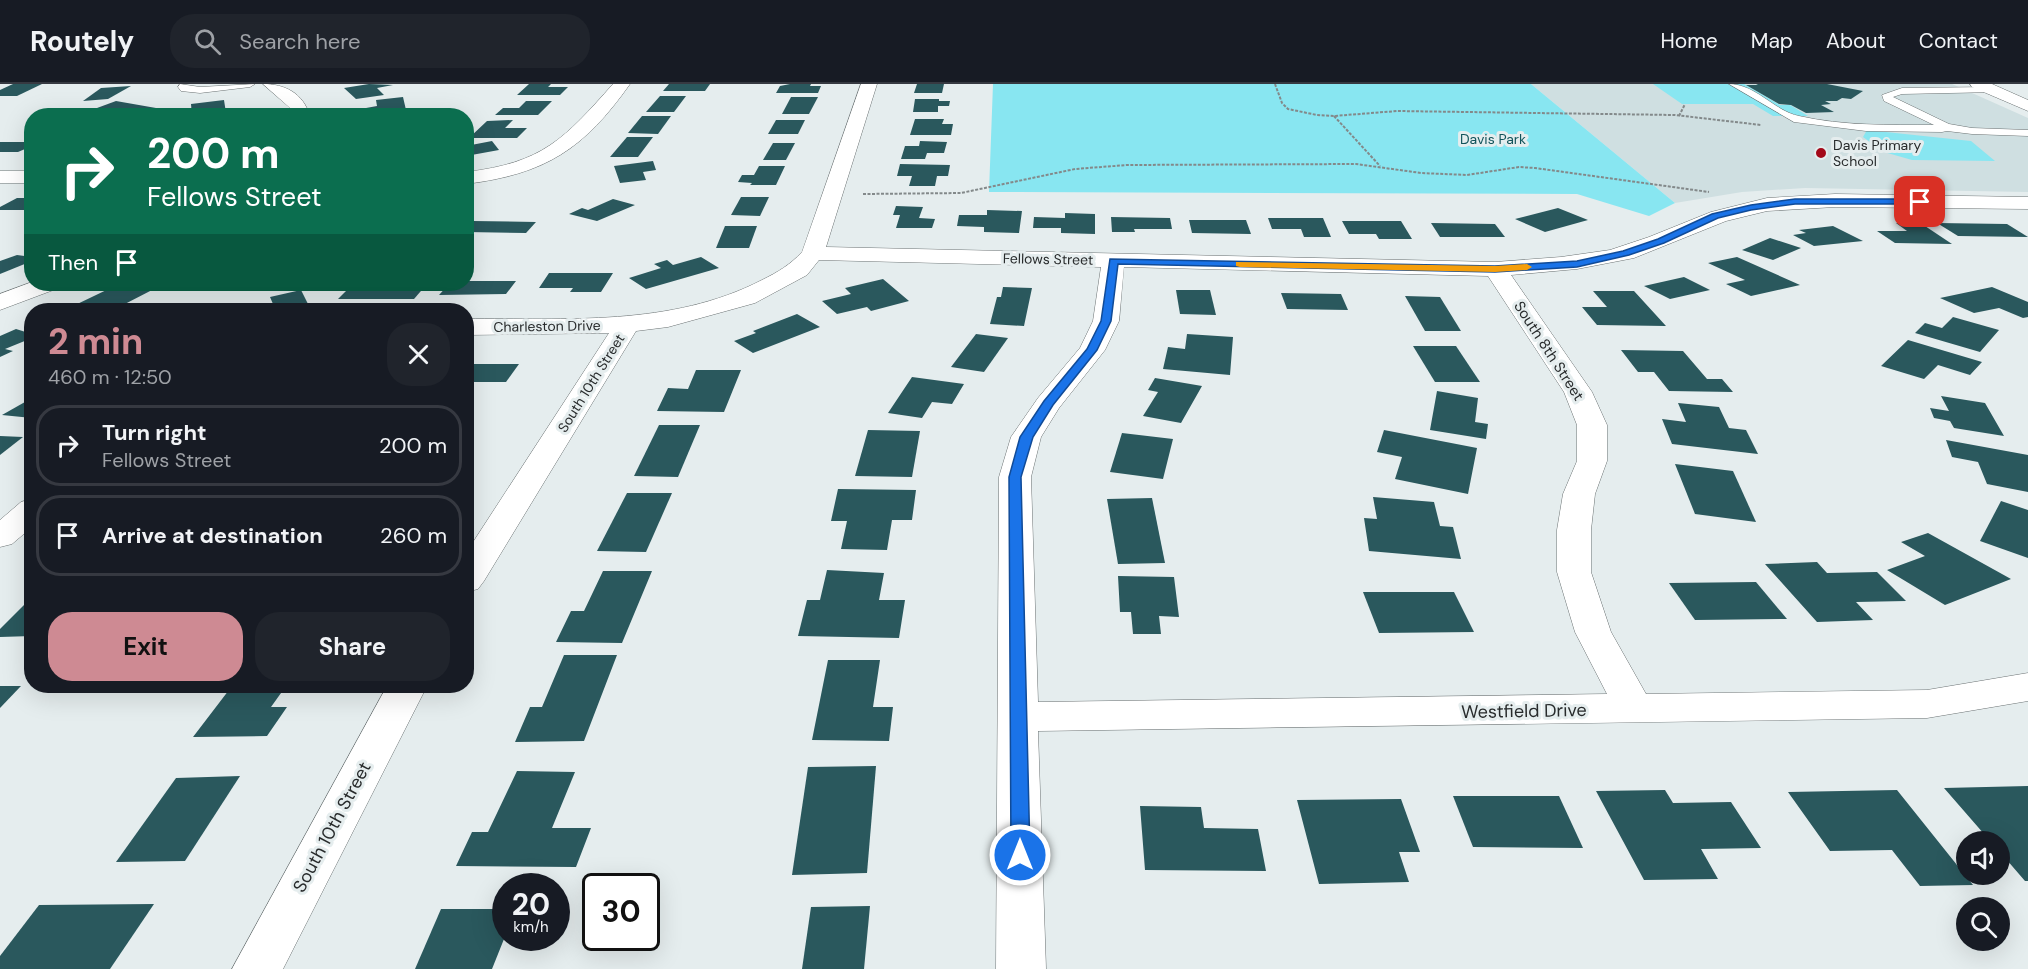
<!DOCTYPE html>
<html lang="en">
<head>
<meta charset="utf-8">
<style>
	:root { --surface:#171b24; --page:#20242c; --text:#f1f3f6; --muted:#9ea1a6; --line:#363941; --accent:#ce8a93 }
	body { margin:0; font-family:"DM Sans",sans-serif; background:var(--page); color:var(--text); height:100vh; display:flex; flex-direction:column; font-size:22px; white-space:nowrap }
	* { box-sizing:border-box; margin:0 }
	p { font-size:20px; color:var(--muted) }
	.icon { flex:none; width:33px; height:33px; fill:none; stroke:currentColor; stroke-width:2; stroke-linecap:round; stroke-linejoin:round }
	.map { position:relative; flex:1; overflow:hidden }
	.drawer { position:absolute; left:24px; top:219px; width:450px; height:390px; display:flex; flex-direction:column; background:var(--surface); border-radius:24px; box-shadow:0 6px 24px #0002 }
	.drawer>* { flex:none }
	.top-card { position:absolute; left:24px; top:24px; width:450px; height:183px; border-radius:24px; box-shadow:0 6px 24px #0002; background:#0b6e4f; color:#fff; overflow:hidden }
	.buttons { position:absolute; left:1956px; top:747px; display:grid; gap:12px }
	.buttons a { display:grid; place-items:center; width:54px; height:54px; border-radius:50%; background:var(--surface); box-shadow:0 6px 24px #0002; font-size:30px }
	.speed { position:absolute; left:492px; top:789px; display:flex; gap:12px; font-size:30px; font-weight:700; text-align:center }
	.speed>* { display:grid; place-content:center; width:78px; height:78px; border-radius:50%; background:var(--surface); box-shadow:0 6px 24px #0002; line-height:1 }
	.speed small { font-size:15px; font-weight:400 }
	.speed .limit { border:3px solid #111; border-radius:9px; background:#fff; color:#111 }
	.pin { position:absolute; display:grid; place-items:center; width:51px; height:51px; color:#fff; margin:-26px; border-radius:12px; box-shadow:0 3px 9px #0006 }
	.me { position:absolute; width:66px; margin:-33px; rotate:0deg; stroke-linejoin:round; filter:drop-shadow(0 0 4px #0008) }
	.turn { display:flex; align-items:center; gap:21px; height:126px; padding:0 24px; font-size:27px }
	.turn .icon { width:78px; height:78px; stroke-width:2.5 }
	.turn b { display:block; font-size:42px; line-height:51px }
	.then { display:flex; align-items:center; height:57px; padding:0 24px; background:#0003; gap:12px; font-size:22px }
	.round { display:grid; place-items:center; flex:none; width:63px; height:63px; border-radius:24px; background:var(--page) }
	.overview { display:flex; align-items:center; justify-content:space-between; height:102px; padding:0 24px }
	h1 { font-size:36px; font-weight:700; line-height:45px; color:var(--accent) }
	.action { display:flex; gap:12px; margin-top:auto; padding:12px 24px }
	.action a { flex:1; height:69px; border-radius:24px; background:var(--accent); color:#111; font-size:24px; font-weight:700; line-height:69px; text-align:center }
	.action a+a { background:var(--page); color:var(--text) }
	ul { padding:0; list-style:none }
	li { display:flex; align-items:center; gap:18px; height:81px; margin:0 12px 9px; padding:0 12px; border:3px solid var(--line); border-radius:24px }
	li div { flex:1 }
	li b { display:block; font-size:22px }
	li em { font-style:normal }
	header { display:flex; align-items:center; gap:36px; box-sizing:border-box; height:84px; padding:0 30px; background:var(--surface); border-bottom:2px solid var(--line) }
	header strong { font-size:28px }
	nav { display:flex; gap:33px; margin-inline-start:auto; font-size:21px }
	.search { width:420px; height:54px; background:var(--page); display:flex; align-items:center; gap:15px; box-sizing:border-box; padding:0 21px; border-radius:24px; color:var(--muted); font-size:22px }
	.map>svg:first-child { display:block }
</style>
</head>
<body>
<header>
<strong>Routely</strong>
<div class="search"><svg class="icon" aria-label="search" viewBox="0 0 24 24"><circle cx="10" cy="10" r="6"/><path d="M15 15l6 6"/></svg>Search here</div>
<nav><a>Home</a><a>Map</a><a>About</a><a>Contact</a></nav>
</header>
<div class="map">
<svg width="2028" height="885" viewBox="0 0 2028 885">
	<rect width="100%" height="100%" fill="#e5edee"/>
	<polygon fill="#cfdfe1" points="1531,0 1952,0 2028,34 2028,108 1805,104 1742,108 1675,119"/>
	<g fill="#88e6f1">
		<polygon points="993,0 1531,0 1675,119 1649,132 1577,110 989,108"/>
		<polygon points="1653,0 1744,0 1780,21 1790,21 1808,32 1773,32 1753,20 1682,20"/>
		<polygon points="1867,46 1971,57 1995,77 1912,76 1884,68 1863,53"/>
	</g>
	<g fill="#2a585d">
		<polygon points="13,0 42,0 17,12 0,12 0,6"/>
		<polygon points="369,0 393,1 377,4 384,11 356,15 344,4"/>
		<polygon points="529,0 551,0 548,3 568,3 560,11 517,11"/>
		<polygon points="669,0 710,0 705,7 663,7"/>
		<polygon points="790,0 811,0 810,2 821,2 818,9 776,9 780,2"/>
		<polygon points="917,0 944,0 942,9 914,9"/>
		<polygon points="1756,0 1827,0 1863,7 1851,15 1842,14 1837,17 1825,17 1831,20 1821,21 1834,28 1806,29 1791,21 1779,20 1746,1 1758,1"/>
		<polygon points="131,2 108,15 83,17 101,4"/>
		<polygon points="660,12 686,12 674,28 646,28"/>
		<polygon points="403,13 406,26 367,31 366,24 377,22 376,16"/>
		<polygon points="791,13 818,13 809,30 782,30"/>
		<polygon points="915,15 939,15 939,17 950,17 949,22 938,22 938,28 913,28"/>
		<polygon points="224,16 226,29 192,32 191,20"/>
		<polygon points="116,17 156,24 132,32 78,31"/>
		<polygon points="526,17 552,17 538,31 495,31 503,24 519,24"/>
		<polygon points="642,32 671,32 658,50 628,49"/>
		<polygon points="915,35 944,35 942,40 953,40 951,51 910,51"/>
		<polygon points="513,36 505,44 527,44 517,54 469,54 487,37"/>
		<polygon points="776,36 805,36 798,50 768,50"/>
		<polygon points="627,53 653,53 638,73 610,73"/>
		<polygon points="492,57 499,66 466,72 466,62"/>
		<polygon points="920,57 947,58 944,69 927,69 925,75 901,75 905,62 919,62"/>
		<polygon points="0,58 32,58 32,62 18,68 0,68"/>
		<polygon points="773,59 795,59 786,76 763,76"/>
		<polygon points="653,77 656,86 643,88 646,96 620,99 614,82"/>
		<polygon points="900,80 950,81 948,92 937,92 935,102 909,102 912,92 897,92"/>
		<polygon points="759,82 785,82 776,101 750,101 752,99 738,98 742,91 754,91"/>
		<polygon points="741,113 769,113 760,132 731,131"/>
		<polygon points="17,114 32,114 32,126 0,126 0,123"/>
		<polygon points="613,115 635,121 597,137 569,130 582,124 588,126"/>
		<polygon points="896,122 923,123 919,134 935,135 932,144 896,144 900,131 893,131"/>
		<polygon points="1558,124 1588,136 1545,148 1515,135"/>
		<polygon points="987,126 1022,127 1019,149 984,148 984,143 957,142 959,131 987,131"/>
		<polygon points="1065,129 1095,130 1095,150 1061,149 1061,144 1033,144 1034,133 1065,134"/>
		<polygon points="1111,133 1170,134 1172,145 1134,145 1135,148 1112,148"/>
		<polygon points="1268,134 1323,134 1331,153 1304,153 1301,145 1272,145"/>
		<polygon points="1189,136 1246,136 1251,150 1192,149"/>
		<polygon points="472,137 536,138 526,149 466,148 466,142"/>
		<polygon points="1342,137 1401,137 1412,155 1379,155 1376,150 1349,150"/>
		<polygon points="1431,139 1495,140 1505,153 1440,153"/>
		<polygon points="1896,139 1922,140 1952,160 1895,159 1877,147 1907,147"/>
		<polygon points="1937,139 2007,140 2028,153 1958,152"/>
		<polygon points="725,142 757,142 749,164 716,164"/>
		<polygon points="1833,142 1863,157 1814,162 1793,151 1806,149 1799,146"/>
		<polygon points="1770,154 1801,164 1773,176 1742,166"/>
		<polygon points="17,171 32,173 32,177 0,190 0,177"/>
		<polygon points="701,173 719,184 646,205 629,194 661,184 654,180 667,176 673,181"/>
		<polygon points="1737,173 1800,201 1751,212 1726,200 1745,196 1708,179"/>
		<polygon points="549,189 613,189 601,208 570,208 573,204 539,204"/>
		<polygon points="1684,193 1710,206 1670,215 1644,202"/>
		<polygon points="883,195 909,217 871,227 867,223 837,230 822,217 851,210 845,204"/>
		<polygon points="466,197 516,197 506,210 439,211 449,200 466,200"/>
		<polygon points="119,200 154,205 121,222 109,220 96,226 71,223"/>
		<polygon points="353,200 427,200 414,215 338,215"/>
		<polygon points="1003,203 1032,204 1024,242 990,240 997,213 1001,213"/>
		<polygon points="1992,203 2028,218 2028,233 2023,234 1999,224 1974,229 1940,214"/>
		<polygon points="301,206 311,226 249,226 273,220 270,213"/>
		<polygon points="1176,206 1210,206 1216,231 1180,230"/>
		<polygon points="1593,207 1634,207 1666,242 1597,241 1582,223 1607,223"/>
		<polygon points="1281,209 1341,210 1348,226 1287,225"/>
		<polygon points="1405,212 1440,213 1461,247 1425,247"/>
		<polygon points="797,230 820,243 753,269 734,257 756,249 753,247"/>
		<polygon points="1953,233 1999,246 1980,268 1915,249 1925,239 1942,244"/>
		<polygon points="16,245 32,250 32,254 5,265 13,267 0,273 0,252"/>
		<polygon points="976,250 1008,254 984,288 951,283"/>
		<polygon points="1187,250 1233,253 1230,291 1163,285 1168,263 1185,265"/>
		<polygon points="1908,256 1982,278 1970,291 1938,281 1924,295 1881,282"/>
		<polygon points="1413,262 1456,262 1480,298 1435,298"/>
		<polygon points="1621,266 1683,267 1707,295 1722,295 1733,308 1669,307 1654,288 1638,288"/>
		<polygon points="466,280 519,280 506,298 466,298"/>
		<polygon points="696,286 741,286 724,328 657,327 668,304 688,305"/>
		<polygon points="912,293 964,300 952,320 932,318 922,334 888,329"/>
		<polygon points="1155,294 1202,302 1181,339 1143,332 1158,308 1148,306"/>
		<polygon points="1437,307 1478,314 1475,338 1488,340 1486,355 1430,346"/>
		<polygon points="1941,312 1985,319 2004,352 1954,344 1950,337 1934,334 1930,324 1949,327"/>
		<polygon points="32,314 32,334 2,331"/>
		<polygon points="1678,319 1719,323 1729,344 1746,346 1758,370 1672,360 1662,335 1686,338"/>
		<polygon points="659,341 700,341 678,393 634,392"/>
		<polygon points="868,346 920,347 912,393 855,392"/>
		<polygon points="1384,346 1477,364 1468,410 1395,395 1402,373 1377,368"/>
		<polygon points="1122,349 1173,355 1163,395 1110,388"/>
		<polygon points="0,352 23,353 0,371"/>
		<polygon points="1946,356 2028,371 2028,408 1987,400 1978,378 1952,373"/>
		<polygon points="1675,380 1733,387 1756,438 1695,430"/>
		<polygon points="838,405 916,406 912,436 892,436 887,466 841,465 847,437 831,437"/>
		<polygon points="627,409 672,409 646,468 597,467"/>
		<polygon points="1373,413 1434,418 1440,442 1453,443 1461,475 1369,467 1364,434 1377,435"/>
		<polygon points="1152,414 1165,479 1118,480 1107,415"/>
		<polygon points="2001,417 2028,426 2028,474 1980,457"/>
		<polygon points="1928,449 2011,495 1945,521 1887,486 1925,472 1901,458"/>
		<polygon points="1817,478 1827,489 1877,488 1906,517 1856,518 1873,536 1817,538 1765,480"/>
		<polygon points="827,486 884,489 879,516 905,516 899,554 798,552 807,516 820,516"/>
		<polygon points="603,487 652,487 622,559 556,558 571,527 584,527"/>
		<polygon points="1118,492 1174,493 1179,533 1159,532 1161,550 1133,550 1131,528 1120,528"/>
		<polygon points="1756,498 1787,535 1695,536 1669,499"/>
		<polygon points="1363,508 1454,508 1474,548 1379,549"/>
		<polygon points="32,513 32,552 0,553 0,545"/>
		<polygon points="564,571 617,571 584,657 515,658 530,623 542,623"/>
		<polygon points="828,576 880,576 873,623 893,623 889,657 812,656"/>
		<polygon points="0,602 21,602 0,624"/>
		<polygon points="232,602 286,602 271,623 287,623 267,652 193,653"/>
		<polygon points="876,682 867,789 792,791 808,683"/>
		<polygon points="517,687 575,688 552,744 591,744 576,783 456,782 472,748 488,748"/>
		<polygon points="240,692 185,777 116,778 176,694"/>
		<polygon points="2028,702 2028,797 2025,797 2000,768 2000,758 1991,758 1944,704"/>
		<polygon points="1665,706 1673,719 1731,718 1761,764 1701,765 1718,795 1644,796 1596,707"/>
		<polygon points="1897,706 1973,801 1920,802 1892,766 1830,767 1788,708"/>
		<polygon points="1453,712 1559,712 1583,764 1473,763"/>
		<polygon points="1401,715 1420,768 1399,768 1409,798 1319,800 1297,716"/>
		<polygon points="1140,722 1201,723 1204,744 1258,745 1266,787 1145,786"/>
		<polygon points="154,820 110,885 0,885 0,872 39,821"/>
		<polygon points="870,822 864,885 802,885 811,823"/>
		<polygon points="441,825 506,825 506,850 492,885 415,885"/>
	</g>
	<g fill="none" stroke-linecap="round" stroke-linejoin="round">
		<defs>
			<g id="lane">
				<polygon points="180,0 200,3 255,0 250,3 200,9 181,7 178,3"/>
				<path d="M 1729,0 C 1756,0 1774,27 1799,32 C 1843,42 1889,41 1934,41 L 1884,17 L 1882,11 L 1902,4 L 1992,3 L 1996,4 L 1996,8 L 1902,10 L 1893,13 L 1949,40 L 1972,44 L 2028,46 L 2028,52 L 1972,50 L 1947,47 L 1942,48 L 1866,47 L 1794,38 Z"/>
			</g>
			<g id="street">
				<path d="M 263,0 C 285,0 303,9 310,32 L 292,32 L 290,24 Z"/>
				<path d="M 613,0 L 630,0 C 584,65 546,90 466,100 L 466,88 C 543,79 564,55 613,0 Z"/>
				<path d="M 861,0 L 877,0 L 826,163 L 1495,178 L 1561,173 L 1610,166 L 1649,153 L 1711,128 L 1767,114 L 1835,110 L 2028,113 L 2028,125 L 1835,123 L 1767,127 L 1726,137 L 1634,174 L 1577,185 L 1511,191 L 1592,308 L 1607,341 L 1607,377 L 1595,410 L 1591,446 L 1591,488 L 1611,548 L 1646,610 L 1927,606 L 2028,589 L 2028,617 L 1927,634 L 1038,647 L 1046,885 L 996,885 L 999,393 L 1011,353 L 1038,314 L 1080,264 L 1093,237 L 1101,183 L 819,176 L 807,191 L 755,219 L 668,243 L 636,247 L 484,497 L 478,505 L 466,508 L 466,469 L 609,249 L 466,251 L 466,235 C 566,234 671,243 762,196 C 778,188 790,181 802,168 ZM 1124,183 L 1488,192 L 1564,308 L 1577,341 L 1577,377 L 1563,410 L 1557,446 L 1557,488 L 1575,548 L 1607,610 L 1038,618 L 1031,393 L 1041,353 L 1059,324 L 1105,266 L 1119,237 Z"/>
				<polygon points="1970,0 1992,0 2028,16 2028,27 1972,3"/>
				<rect x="0" y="87" width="32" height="12"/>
				<polygon points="32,198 60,200 56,205 0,226 0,210"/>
				<polygon points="32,415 32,443 12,460 0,463 0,436 21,418"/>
				<polygon points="387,602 427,602 283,885 232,885"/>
			</g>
		</defs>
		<use href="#lane" stroke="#6b7273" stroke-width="1"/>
		<use href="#street" stroke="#6b7273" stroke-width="1"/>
		<g stroke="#83898a" stroke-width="2" stroke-dasharray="3 1.5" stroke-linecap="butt">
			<polyline points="1275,0 1282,19 1288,25 1317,31 1334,32 1397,27 1675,31 1761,41"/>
			<polyline points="1334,32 1380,82"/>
			<polyline points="1679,32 1685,20"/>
			<polyline points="863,110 961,109 1075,85 1127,81 1356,80 1421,89 1467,91 1519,83 1535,84 1709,108"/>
		</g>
		<use href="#lane" fill="#fff" fill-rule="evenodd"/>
		<use href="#street" fill="#fff" fill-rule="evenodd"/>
	</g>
	<polygon fill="#1a73e8" stroke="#114b97" stroke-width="1.5" points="1795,115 1920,115 1924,118 1920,120 1795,120 1751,126 1718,134 1664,159 1629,171 1577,183 1495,188 1118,180 1111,237 1097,266 1053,321 1033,353 1021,393 1030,771 1027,776 1020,778 1014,776 1011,771 1009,393 1020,353 1044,317 1087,265 1101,237 1110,175 1495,182 1577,177 1623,167 1658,155 1712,130 1751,121"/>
	<polygon fill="#f59e0b" points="1236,178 1495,182 1527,180 1532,183 1527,186 1495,188 1240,183 1236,182"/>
	<circle fill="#a30919" stroke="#e5edee" stroke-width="2" cx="1821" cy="69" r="6"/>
	<g text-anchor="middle" stroke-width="6" stroke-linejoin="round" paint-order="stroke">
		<g font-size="14" fill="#11535a" stroke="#e5edee">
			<text x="1493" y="60">Davis Park</text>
		</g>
		<g font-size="14" fill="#282b2c" stroke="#e5edee" text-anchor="start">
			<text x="1833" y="66">Davis Primary<tspan x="1833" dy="16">School</tspan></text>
		</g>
		<g font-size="14" fill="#282b2c" stroke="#e5edee">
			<text transform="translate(1048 175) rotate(1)" y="5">Fellows Street</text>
			<text transform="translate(547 242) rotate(-1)" y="5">Charleston Drive</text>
			<text transform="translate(591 299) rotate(-58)" y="5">South 10th Street</text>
		</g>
		<g font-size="15" fill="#282b2c" stroke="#e5edee">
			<text transform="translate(1549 267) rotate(57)" y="5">South 8th Street</text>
		</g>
		<g font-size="18" fill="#282b2c" stroke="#e5edee">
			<text transform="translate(1524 627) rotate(-1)" y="6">Westfield Drive</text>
			<text transform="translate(332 743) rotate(-62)" y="6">South 10th Street</text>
		</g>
	</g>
</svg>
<div class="buttons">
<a><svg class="icon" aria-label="sound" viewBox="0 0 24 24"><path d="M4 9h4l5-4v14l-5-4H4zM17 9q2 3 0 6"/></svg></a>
<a><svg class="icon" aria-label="search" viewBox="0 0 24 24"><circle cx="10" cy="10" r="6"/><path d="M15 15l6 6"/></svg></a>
</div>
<div class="speed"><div>20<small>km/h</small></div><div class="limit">30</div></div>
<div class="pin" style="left:1920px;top:118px;background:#d93025"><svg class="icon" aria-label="arrive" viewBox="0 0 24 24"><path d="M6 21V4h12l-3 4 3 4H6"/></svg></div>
<svg class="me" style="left:1020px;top:771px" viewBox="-20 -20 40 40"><circle r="17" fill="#1a73e8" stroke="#fff" stroke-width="3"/><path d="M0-11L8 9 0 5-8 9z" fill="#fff"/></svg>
<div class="top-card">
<div class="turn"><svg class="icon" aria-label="right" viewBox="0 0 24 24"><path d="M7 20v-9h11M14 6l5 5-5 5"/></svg><div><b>200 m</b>Fellows Street</div></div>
<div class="then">Then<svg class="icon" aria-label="arrive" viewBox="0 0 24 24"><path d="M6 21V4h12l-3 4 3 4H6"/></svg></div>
</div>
<section class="drawer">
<div class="overview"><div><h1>2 min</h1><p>460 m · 12:50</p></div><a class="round"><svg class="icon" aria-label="close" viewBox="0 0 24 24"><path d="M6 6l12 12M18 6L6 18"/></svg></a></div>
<ul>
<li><svg class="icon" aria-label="right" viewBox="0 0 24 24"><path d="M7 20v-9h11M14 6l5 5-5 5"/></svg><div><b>Turn right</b><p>Fellows Street</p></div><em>200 m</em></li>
<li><svg class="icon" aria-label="arrive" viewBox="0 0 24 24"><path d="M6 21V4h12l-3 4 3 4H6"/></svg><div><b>Arrive at destination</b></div><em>260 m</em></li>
</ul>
<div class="action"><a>Exit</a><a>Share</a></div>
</section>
</div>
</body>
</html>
